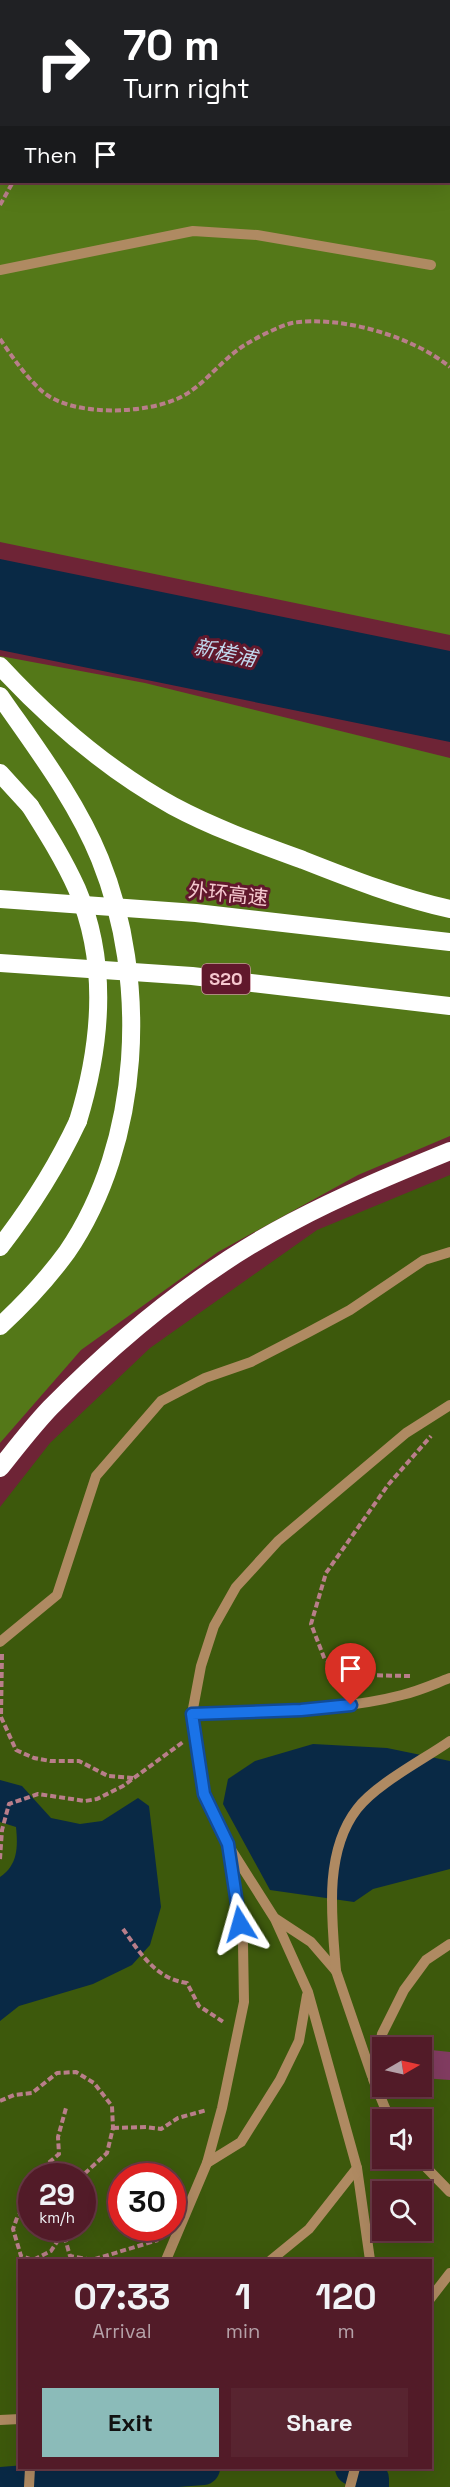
<!DOCTYPE html>
<html lang="en">
<head>
<meta charset="utf-8">
<style>
	:root { --surface:#521b28; --page:#582430; --text:#f1f3f6; --muted:#b5a1a8; --line:#683945; --accent:#8bbbb9 }
	body { margin:0; font-family:"Space Grotesk","Noto Sans SC",sans-serif; background:var(--page); color:var(--text); height:100vh; display:flex; flex-direction:column; font-size:22px; white-space:nowrap }
	* { box-sizing:border-box; margin:0 }
	p { font-size:20px; color:var(--muted) }
	.icon { flex:none; width:33px; height:33px; fill:none; stroke:currentColor; stroke-width:2; stroke-linecap:round; stroke-linejoin:round }
	.map { position:relative; flex:1; overflow:hidden }
	.side { position:absolute; left:18px; top:2259px; width:414px; height:210px; display:flex; flex-direction:column; background:var(--surface); border-radius:0px; box-shadow:0 6px 24px #0002,0 0 0 2px var(--line) }
	.side>* { flex:none }
	.guide { position:absolute; left:0px; top:0px; width:450px; height:183px; box-shadow:0 6px 24px #0002,0 0 0 2px var(--line); background:#202124; color:#fff; overflow:hidden }
	.needle { width:39px; rotate:81deg }
	.controls { position:absolute; left:372px; top:2037px; display:grid; gap:12px }
	.controls a { display:grid; place-items:center; width:60px; height:60px; border-radius:0px; background:var(--surface); box-shadow:0 6px 24px #0002,0 0 0 2px var(--line); font-size:30px }
	.speed { position:absolute; left:18px; top:2163px; display:flex; gap:12px; font-size:30px; font-weight:700; text-align:center }
	.speed>* { display:grid; place-content:center; width:78px; height:78px; border-radius:50%; background:var(--surface); box-shadow:0 6px 24px #0002,0 0 0 2px var(--line); line-height:1 }
	.speed small { font-size:15px; font-weight:400 }
	.speed .limit { border:9px solid #d22; background:#fff; color:#111 }
	.pin { position:absolute; display:grid; place-items:center; width:51px; height:51px; color:#fff; margin:-62px -26px; border-radius:50% 50% 50% 0; rotate:-45deg; box-shadow:0 0 6px #0007 }
	.pin .icon { rotate:45deg }
	.me { position:absolute; width:66px; margin:-33px; rotate:352deg; stroke-linejoin:round; filter:drop-shadow(0 0 4px #0008) }
	.turn { display:flex; align-items:center; gap:21px; height:126px; padding:0 24px; font-size:27px }
	.turn .icon { width:78px; height:78px; stroke-width:2.5 }
	.turn b { display:block; font-size:42px; line-height:51px }
	.then { display:flex; align-items:center; height:57px; padding:0 24px; background:#0003; gap:12px; font-size:22px }
	.eta { display:flex; justify-content:space-evenly; align-items:center; height:102px; text-align:center }
	.eta b { font-size:36px; font-weight:800; line-height:42px }
	.action { display:flex; gap:12px; margin-top:auto; padding:12px 24px }
	.action a { flex:1; height:69px; border-radius:0px; background:var(--accent); color:#111; font-size:24px; font-weight:800; line-height:69px; text-align:center }
	.action a+a { background:var(--page); color:var(--text) }
	.map>svg:first-child { display:block }
</style>
</head>
<body>
<div class="map">
<svg width="450" height="2487" viewBox="0 0 450 2487">
	<rect width="100%" height="100%" fill="#6e2436"/>
	<path fill="#3d590c" fill-rule="evenodd" d="M 450,1175 L 450,2487 L 0,2487 L 0,1507 L 50,1443 L 150,1348 L 317,1230 ZM 382,2048 L 422,2048 L 422,2086 L 382,2086 ZM 382,2120 L 422,2120 L 422,2158 L 382,2158 ZM 32,2176 L 82,2176 L 82,2228 L 32,2228 ZM 122,2176 L 172,2176 L 172,2228 L 122,2228 ZM 382,2192 L 422,2192 L 422,2230 L 382,2230 ZM 20,2260 L 430,2260 L 430,2468 L 20,2468 Z"/>
	<g fill="#547818" fill-rule="evenodd">
		<path d="M 0,0 L 450,0 L 450,635 L 0,542 ZM 2,2 L 448,2 L 448,182 L 2,182 Z"/>
		<polygon points="0,656 145,683 450,758 450,1136 358,1175 218,1252 81,1350 0,1443"/>
	</g>
	<g fill="#092945">
		<polygon points="0,559 450,651 450,742 0,650"/>
		<polygon points="313,1744 387,1748 450,1761 450,1869 373,1889 354,1902 270,1890 223,1804 228,1779 255,1761"/>
		<path d="M 0,1780 L 22,1786 L 51,1818 L 80,1824 L 102,1821 L 138,1798 L 149,1806 L 161,1907 L 150,1945 L 132,1965 L 93,1984 L 19,2006 L 0,2021 L 0,1877 C 18,1865 18,1847 16,1827 L 0,1822 Z"/>
	</g>
	<g fill="none" stroke-linecap="round" stroke-linejoin="round">
		<g stroke="#092945" stroke-width="34">
			<polyline points="352,2468 372,2479 372,2487"/>
			<polyline points="0,2484 203,2468"/>
		</g>
	</g>
	<polygon fill="#823c61" points="422,2049 450,2052 450,2080 422,2078"/>
	<g fill="none" stroke-linecap="round" stroke-linejoin="round">
		<g stroke="#b97e8a" stroke-width="4" stroke-dasharray="6 3" stroke-linecap="butt">
			<polyline points="218,2 218,0"/>
			<polyline points="0,71 2,72"/>
			<polyline points="0,205 13,182"/>
			<path d="M 0,339 C 13,358 26,377 43,392 C 73,417 145,414 179,398 C 201,388 219,363 239,349 C 249,341 279,326 292,323 C 340,315 412,336 450,367"/>
			<polyline points="2,1654 1,1717 16,1750 34,1758 50,1761 79,1761 108,1776 133,1778"/>
			<polyline points="410,1676 359,1675 325,1660 311,1624 326,1573 388,1485 431,1436"/>
			<polyline points="0,1859 2,1830 9,1804 38,1794 85,1801 97,1799 123,1786 183,1742"/>
			<path d="M 123,1929 C 140,1953 156,1979 187,1983 L 199,2006 L 225,2023"/>
			<polyline points="0,2101 14,2095 32,2093 57,2073 76,2072 94,2083 112,2106 113,2128 107,2153 82,2176"/>
			<polyline points="113,2128 146,2127 161,2129 178,2118 207,2110"/>
			<polyline points="39,2176 39,2171 59,2154 58,2137 66,2108"/>
			<polyline points="32,2209 18,2215 13,2229 21,2256 33,2260 51,2251 62,2234"/>
			<polyline points="62,2228 70,2256 92,2260 158,2240"/>
		</g>
		<g stroke="#af8a62" stroke-width="10">
			<polyline points="0,270 193,231 257,235 431,265"/>
			<polyline points="0,1642 57,1595 96,1476 161,1401 205,1378 251,1362 307,1333 350,1310 424,1260 450,1252"/>
			<path d="M 192,1714 C 263,1709 333,1713 402,1695 C 419,1691 434,1684 450,1678"/>
			<polyline points="230,1848 275,1919 308,1992 357,2168 370,2260"/>
			<polyline points="276,1919 311,1942 336,1971 372,2076"/>
			<path d="M 336,1971 C 332,1920 323,1853 357,1809 C 376,1784 423,1760 450,1741"/>
			<polyline points="390,2120 373,2079 382,2034 404,1990 426,1960 450,1944"/>
			<polyline points="417,2158 450,2192"/>
			<polyline points="207,2163 241,2142 280,2080 299,2041 307,1995"/>
			<polyline points="166,2260 207,2163 222,2108 244,2002 243,1944 228,1844 204,1794 192,1714 201,1666 214,1626 236,1587 278,1541 406,1433 450,1405"/>
			<polyline points="271,2260 309,2229 357,2168"/>
			<polyline points="430,2299 450,2273"/>
			<polyline points="0,2420 20,2419"/>
			<polyline points="29,2487 30,2468"/>
			<polyline points="350,2487 355,2468"/>
		</g>
		<g stroke="#fff" stroke-width="18">
			<path d="M 0,666 C 51,721 106,769 173,806 C 214,828 259,844 303,860 C 351,879 400,898 450,909"/>
			<polyline points="0,773 30,806"/>
			<polyline points="0,899 196,913 450,942"/>
			<polyline points="0,963 192,976 450,1006"/>
			<path d="M 0,1247 C 31,1207 56,1168 78,1121"/>
			<path d="M 0,1468 C 16,1448 32,1427 50,1408 C 121,1336 202,1269 292,1222 C 343,1195 396,1173 450,1151"/>
		</g>
		<g stroke="#fff" stroke-width="18">
			<path d="M 0,696 C 36,748 76,800 100,859 C 149,980 142,1142 67,1252 C 48,1278 24,1304 0,1326"/>
			<path d="M 30,806 C 47,833 64,860 77,889 C 109,964 101,1046 78,1121"/>
		</g>
	</g>
	<g fill="none" stroke-linecap="round" stroke-linejoin="round">
		<defs>
			<polyline id="route" points="240,1924 228,1844 204,1794 192,1714 301,1710 351,1705"/>
		</defs>
		<use href="#route" stroke="#114b97" stroke-width="15"/>
		<use href="#route" stroke="#1a73e8" stroke-width="10"/>
	</g>
	<g text-anchor="middle" stroke-width="6" stroke-linejoin="round" paint-order="stroke">
		<rect fill="#61182c" stroke="#c9939e" stroke-width="1.5" x="202" y="964" width="48" height="30" rx="4.5"/>
		<g font-size="18" font-weight="bold" fill="#f6c8cf">
			<text x="226" y="985">S20</text>
		</g>
		<g font-size="20" fill="#f6c8cf" stroke="#61182c">
			<text transform="translate(228 894) rotate(6)" y="7">外环高速</text>
		</g>
		<g font-size="21" font-style="italic" fill="#c1d7ec" stroke="#61182c">
			<text transform="translate(225 653) rotate(12)" y="7">新槎浦</text>
		</g>
	</g>
</svg>
<div class="controls">
<a><svg class="needle" viewBox="-14 -14 28 28"><path d="M0-13l5 13h-10z" fill="#e53935"/><path d="M0 13l5-13h-10z" fill="#b5a1a8"/></svg></a>
<a><svg class="icon" aria-label="sound" viewBox="0 0 24 24"><path d="M4 9h4l5-4v14l-5-4H4zM17 9q2 3 0 6"/></svg></a>
<a><svg class="icon" aria-label="search" viewBox="0 0 24 24"><circle cx="10" cy="10" r="6"/><path d="M15 15l6 6"/></svg></a>
</div>
<div class="speed"><div>29<small>km/h</small></div><div class="limit">30</div></div>
<div class="pin" style="left:351px;top:1705px;background:#d93025"><svg class="icon" aria-label="arrive" viewBox="0 0 24 24"><path d="M6 21V4h12l-3 4 3 4H6"/></svg></div>
<svg class="me" style="left:240px;top:1924px" viewBox="-20 -20 40 40"><path d="M0-17L14 15 0 8-14 15z" fill="#1a73e8" stroke="#fff" stroke-width="4"/></svg>
<div class="guide">
<div class="turn"><svg class="icon" aria-label="right" viewBox="0 0 24 24"><path d="M7 20v-9h11M14 6l5 5-5 5"/></svg><div><b>70 m</b>Turn right</div></div>
<div class="then">Then<svg class="icon" aria-label="arrive" viewBox="0 0 24 24"><path d="M6 21V4h12l-3 4 3 4H6"/></svg></div>
</div>
<section class="side">
<div class="eta">
<div><b>07:33</b><p>Arrival</p></div>
<div><b>1</b><p>min</p></div>
<div><b>120</b><p>m</p></div>
</div>
<div class="action"><a>Exit</a><a>Share</a></div>
</section>
</div>
</body>
</html>
